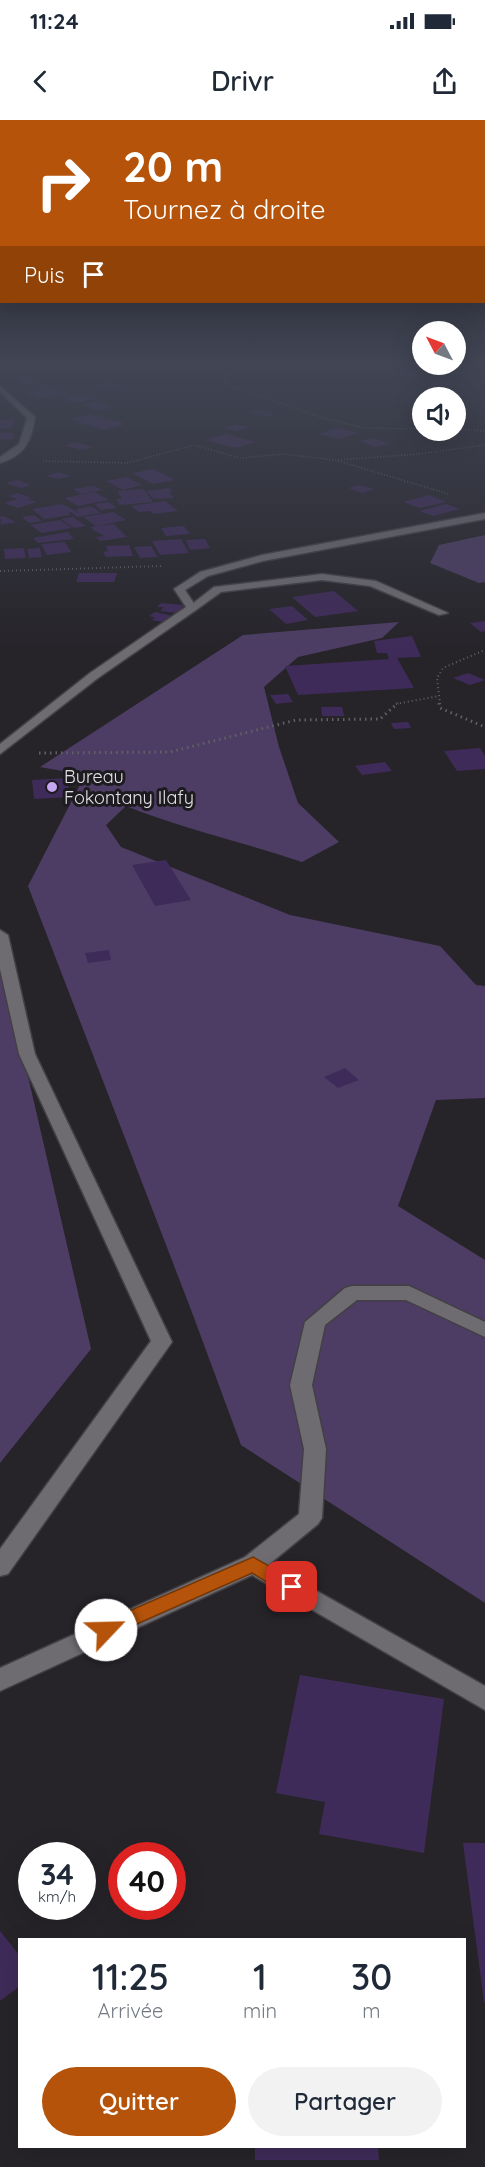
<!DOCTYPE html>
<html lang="fr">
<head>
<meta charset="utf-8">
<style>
	:root { --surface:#fff; --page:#f2f2f3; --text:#1f2937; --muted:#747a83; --accent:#b45309 }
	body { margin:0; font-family:Quicksand,sans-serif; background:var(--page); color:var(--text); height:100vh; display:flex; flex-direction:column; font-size:22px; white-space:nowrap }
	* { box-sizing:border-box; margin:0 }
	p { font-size:20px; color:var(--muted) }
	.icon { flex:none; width:33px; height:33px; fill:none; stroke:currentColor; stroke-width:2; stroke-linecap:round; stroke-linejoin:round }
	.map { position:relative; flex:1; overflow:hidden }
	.drawer { position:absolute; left:18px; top:1818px; width:448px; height:210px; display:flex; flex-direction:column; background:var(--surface); border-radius:0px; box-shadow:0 6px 24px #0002 }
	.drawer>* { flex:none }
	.guide { position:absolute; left:0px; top:0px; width:486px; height:183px; box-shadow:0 6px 24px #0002; background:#b45309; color:#fff; overflow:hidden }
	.needle { width:39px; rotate:311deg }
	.fabs { position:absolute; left:412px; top:201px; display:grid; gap:12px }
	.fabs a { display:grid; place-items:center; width:54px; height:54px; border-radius:50%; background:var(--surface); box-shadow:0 6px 24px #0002; font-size:30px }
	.speed { position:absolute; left:18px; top:1722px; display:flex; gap:12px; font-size:30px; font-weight:700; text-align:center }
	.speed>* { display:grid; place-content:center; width:78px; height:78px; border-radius:50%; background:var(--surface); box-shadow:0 6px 24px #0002; line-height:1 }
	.speed small { font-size:15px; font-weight:400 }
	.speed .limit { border:9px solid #d22; background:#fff; color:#111 }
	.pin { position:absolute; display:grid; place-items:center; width:51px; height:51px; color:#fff; margin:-26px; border-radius:12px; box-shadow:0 3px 9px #0006 }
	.me { position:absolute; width:66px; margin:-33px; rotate:66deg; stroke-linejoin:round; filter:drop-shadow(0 0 4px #0008) }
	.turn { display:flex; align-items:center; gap:21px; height:126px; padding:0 24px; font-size:27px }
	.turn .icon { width:78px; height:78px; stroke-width:2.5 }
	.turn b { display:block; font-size:42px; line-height:51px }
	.then { display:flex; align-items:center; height:57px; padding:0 24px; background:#0003; gap:12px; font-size:22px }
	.eta { display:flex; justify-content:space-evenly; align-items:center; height:102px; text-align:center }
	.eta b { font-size:36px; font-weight:600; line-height:42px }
	.primary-button { display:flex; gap:12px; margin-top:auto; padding:12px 24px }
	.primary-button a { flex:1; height:69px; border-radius:36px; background:var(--accent); color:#fff; font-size:24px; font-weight:600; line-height:69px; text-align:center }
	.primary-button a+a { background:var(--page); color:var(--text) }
	.status { display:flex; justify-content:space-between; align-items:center; height:42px; padding:0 30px; background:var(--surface); direction:ltr }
	.status svg { height:16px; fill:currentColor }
	header { display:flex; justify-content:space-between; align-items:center; height:78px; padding:0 24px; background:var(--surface); font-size:27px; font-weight:600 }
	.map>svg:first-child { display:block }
</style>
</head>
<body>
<div class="status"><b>11:24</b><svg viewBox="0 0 49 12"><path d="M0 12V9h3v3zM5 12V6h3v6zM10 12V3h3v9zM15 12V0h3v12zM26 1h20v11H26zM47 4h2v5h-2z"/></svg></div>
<header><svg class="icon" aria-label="back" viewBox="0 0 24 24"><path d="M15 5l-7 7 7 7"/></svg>Drivr<svg class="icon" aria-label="share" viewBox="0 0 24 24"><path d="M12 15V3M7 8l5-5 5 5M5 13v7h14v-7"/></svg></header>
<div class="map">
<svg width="485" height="2047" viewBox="0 0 485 2047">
	<rect width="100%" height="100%" fill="#262429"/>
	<g fill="#4d3d64">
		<polygon points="485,415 485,462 479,463 430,443 439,425"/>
		<path d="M 399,502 L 382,518 L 298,537 L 264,567 L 279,627 L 298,683 L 339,722 L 302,742 C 243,722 183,709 126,686 L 106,705 L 121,727 L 290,795 L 440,826 L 476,865 L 485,866 L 485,978 L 436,980 L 398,1086 L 485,1140 L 485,1483 L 241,1325 L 193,1195 L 28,766 L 85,655 L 40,647 L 243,515 Z"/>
		<polygon points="0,835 91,1229 0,1343"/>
	</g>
	<g fill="#3f2b59">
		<polygon points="115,244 124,249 107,251 99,246"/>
		<polygon points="408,250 417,256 402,257 393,251"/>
		<polygon points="435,250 457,250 459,254 437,254"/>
		<polygon points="26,256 39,262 26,264 13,258"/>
		<polygon points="432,258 442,258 454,265 435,267 431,264 439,263"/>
		<polygon points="110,263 124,267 111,270 97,266"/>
		<polygon points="45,264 69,274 39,279 25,273 36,271 27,267"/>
		<polygon points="78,274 93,279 76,283 61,277"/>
		<polygon points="96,282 113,287 99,290 82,285"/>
		<polygon points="258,289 277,294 267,297 248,293"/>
		<polygon points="90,294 126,304 104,310 69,299"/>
		<polygon points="14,299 12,308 0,309 0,300"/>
		<polygon points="236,304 250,307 236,311 222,308"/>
		<polygon points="338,308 358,313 339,319 319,314"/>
		<polygon points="12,312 14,319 0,320 0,313"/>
		<polygon points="225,314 256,322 236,328 205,320"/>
		<polygon points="374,318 389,324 375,327 360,321"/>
		<polygon points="74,322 93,327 83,330 65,326"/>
		<polygon points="153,349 175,360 153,364 132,353"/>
		<polygon points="59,352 70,356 57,359 46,356"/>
		<polygon points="127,357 142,365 123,370 106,361"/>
		<polygon points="17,360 31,365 21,368 6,363"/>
		<polygon points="359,365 374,369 363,373 348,368"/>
		<polygon points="94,366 102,370 81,374 73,369"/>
		<polygon points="170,368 173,372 169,372 174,378 154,379 146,371"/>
		<polygon points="144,369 153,382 120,385 116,379 122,379 117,371"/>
		<polygon points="94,372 109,380 78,386 64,378"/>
		<polygon points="18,373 32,378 27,379 37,382 18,388 4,383 17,379 8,376"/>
		<polygon points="429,375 446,382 420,388 403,382"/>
		<polygon points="165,381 178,391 154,394 150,391 139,392 131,386"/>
		<polygon points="109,382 117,388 101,390 94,384"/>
		<polygon points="62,384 78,392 76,389 91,386 101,393 77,397 71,392 69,393 71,395 44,399 32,389"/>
		<polygon points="446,384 460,389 433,396 419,391"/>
		<polygon points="113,392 126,400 98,406 114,404 127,417 100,421 96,417 104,416 95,411 90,407 96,406 83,397"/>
		<polygon points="34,395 42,401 29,403 22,397"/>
		<polygon points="3,396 16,402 1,405 0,397"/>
		<polygon points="73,397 86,406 74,408 61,399"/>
		<polygon points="60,400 72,408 42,413 30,405"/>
		<polygon points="184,406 190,414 166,416 161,408"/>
		<polygon points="68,412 74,419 38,423 33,418"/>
		<polygon points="181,419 189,433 160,435 152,421"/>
		<polygon points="205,419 210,428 190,430 186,420"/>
		<polygon points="65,422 71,432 47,435 41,424"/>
		<polygon points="129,425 133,436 106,437 103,432 108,431 106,426"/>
		<polygon points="151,426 158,437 140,438 134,427"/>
		<polygon points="24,428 26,438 5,439 4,429"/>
		<polygon points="40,428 42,437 29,438 27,429"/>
		<polygon points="79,453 117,453 114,462 76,462"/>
		<polygon points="334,471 358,491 315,497 292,477"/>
		<polygon points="161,483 184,485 177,493 160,491 164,487 157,487"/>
		<polygon points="292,486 308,500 286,504 269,489"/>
		<polygon points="155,492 173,496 163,502 151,500 155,498 149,496"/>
		<polygon points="485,501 485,511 481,512 470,503"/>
		<polygon points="412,516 421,537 397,538 414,568 298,575 285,546 389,539 387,533 377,533 374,521"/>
		<polygon points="468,553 485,560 470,565 453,558"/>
		<polygon points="288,574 293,582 276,584 270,575"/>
		<polygon points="321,587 342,587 344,596 322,596"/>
		<polygon points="408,602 411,608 394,609 391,603"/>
		<polygon points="480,628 485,636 485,649 457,651 444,631"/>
		<polygon points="385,642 392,651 362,655 355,646"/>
		<polygon points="67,658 70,677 34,679 32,660"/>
		<polygon points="166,740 191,780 155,786 132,745"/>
		<polygon points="109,830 111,840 88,843 85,833"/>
		<polygon points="345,948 359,960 338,968 324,957"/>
		<polygon points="300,1555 444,1579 424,1733 319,1714 325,1682 276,1673"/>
		<polygon points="463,1723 485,1723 485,1882 484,1882"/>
		<polygon points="0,1811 20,1836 20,1866 0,1881"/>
		<polygon points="255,2026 378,2026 379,2040 255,2040"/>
	</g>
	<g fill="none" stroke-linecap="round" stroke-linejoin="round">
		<defs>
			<polygon id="lane" points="322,454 376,461 448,493 439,495 370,466 322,460 221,472 196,490 187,488 214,467"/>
			<g id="street">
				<polygon points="485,393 485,399 263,441 208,456 185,470 197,488 196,490 98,558 0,634 0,624 90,553 186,487 174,469 200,452 262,435"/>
				<polygon points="253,1435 485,1566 485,1590 245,1451 241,1444 245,1437"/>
			</g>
			<g id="secondary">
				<path d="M 0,266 L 35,297 C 32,321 24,336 0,343 L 0,337 L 19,324 L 27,298 L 0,272 Z"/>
				<polygon points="0,810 8,815 35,934 172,1222 8,1454 0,1456 0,1429 151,1221 19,934 0,849"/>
				<polygon points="352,1166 409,1166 485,1202 485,1217 406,1180 357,1180 325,1205 312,1265 326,1329 322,1398 318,1404 261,1451 0,1571 0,1548 245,1437 299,1394 304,1329 290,1265 305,1202 345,1168"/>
			</g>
		</defs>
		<use href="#lane" stroke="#424044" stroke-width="3"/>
		<use href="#street" stroke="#424044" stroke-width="3"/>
		<use href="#secondary" stroke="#424044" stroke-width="3"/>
		<g stroke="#616064" stroke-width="1.5" stroke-dasharray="1 2" stroke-linecap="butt">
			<polyline points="207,244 205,245 226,254 330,244"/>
			<polyline points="226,254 225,263 231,266 323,298 364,308 423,309"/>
			<polyline points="456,309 485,311"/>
			<polyline points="43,341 127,343 194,325 240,338 284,334 334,340 419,334 485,325"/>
			<polyline points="338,341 449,374"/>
		</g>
		<g stroke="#616064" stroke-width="2" stroke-dasharray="1 3" stroke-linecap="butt">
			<polyline points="0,451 164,446"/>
			<polyline points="396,584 439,576"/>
			<polyline points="440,584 437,558 443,548 485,530"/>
		</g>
		<g stroke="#616064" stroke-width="3" stroke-dasharray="1.5 4" stroke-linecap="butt">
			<polyline points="439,583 440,588 485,607"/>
			<polyline points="39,633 170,632 296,600 380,599 398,583"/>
		</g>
		<use href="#lane" fill="#6e6c71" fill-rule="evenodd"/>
		<use href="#street" fill="#6e6c71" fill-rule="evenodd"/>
		<use href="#secondary" fill="#6e6c71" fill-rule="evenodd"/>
	</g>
	<linearGradient id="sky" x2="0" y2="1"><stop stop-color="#151417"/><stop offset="0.46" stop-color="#414554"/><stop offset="1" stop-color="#414554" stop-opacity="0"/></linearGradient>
	<rect width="485" height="530" fill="url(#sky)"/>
	<path fill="#b45309" stroke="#753606" stroke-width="1.5" d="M 253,1437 L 298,1462 L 301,1467 L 298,1472 C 284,1477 265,1460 252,1453 L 112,1515 L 106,1517 L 99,1515 L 96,1510 L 99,1504 Z"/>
	<circle fill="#c5a7f1" stroke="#1d1b1f" stroke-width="2" cx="52" cy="667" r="6"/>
	<g text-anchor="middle" stroke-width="6" stroke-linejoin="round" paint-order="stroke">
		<g font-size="18" fill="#e2e1e4" stroke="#1d1b1f" text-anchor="start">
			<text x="64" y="663">Bureau<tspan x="64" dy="21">Fokontany Ilafy</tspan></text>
		</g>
	</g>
</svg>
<div class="fabs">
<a><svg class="needle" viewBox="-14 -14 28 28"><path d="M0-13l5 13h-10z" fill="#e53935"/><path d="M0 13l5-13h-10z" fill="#747a83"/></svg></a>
<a><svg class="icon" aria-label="sound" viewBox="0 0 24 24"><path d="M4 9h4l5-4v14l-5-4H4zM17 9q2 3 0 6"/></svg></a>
</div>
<div class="speed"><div>34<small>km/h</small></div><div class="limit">40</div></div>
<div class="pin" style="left:292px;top:1467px;background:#d93025"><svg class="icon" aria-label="arrive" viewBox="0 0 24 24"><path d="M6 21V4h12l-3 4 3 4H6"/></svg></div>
<svg class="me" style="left:106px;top:1510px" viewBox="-20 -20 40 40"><circle r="19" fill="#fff"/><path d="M0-13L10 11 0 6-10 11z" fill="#b45309"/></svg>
<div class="guide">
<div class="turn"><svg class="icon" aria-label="right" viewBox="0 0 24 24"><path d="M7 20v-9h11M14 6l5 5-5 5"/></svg><div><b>20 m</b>Tournez à droite</div></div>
<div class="then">Puis<svg class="icon" aria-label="arrive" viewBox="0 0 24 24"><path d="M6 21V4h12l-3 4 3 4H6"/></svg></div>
</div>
<section class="drawer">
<div class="eta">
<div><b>11:25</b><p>Arrivée</p></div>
<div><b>1</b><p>min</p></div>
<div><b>30</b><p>m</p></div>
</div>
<div class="primary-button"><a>Quitter</a><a>Partager</a></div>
</section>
</div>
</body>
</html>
